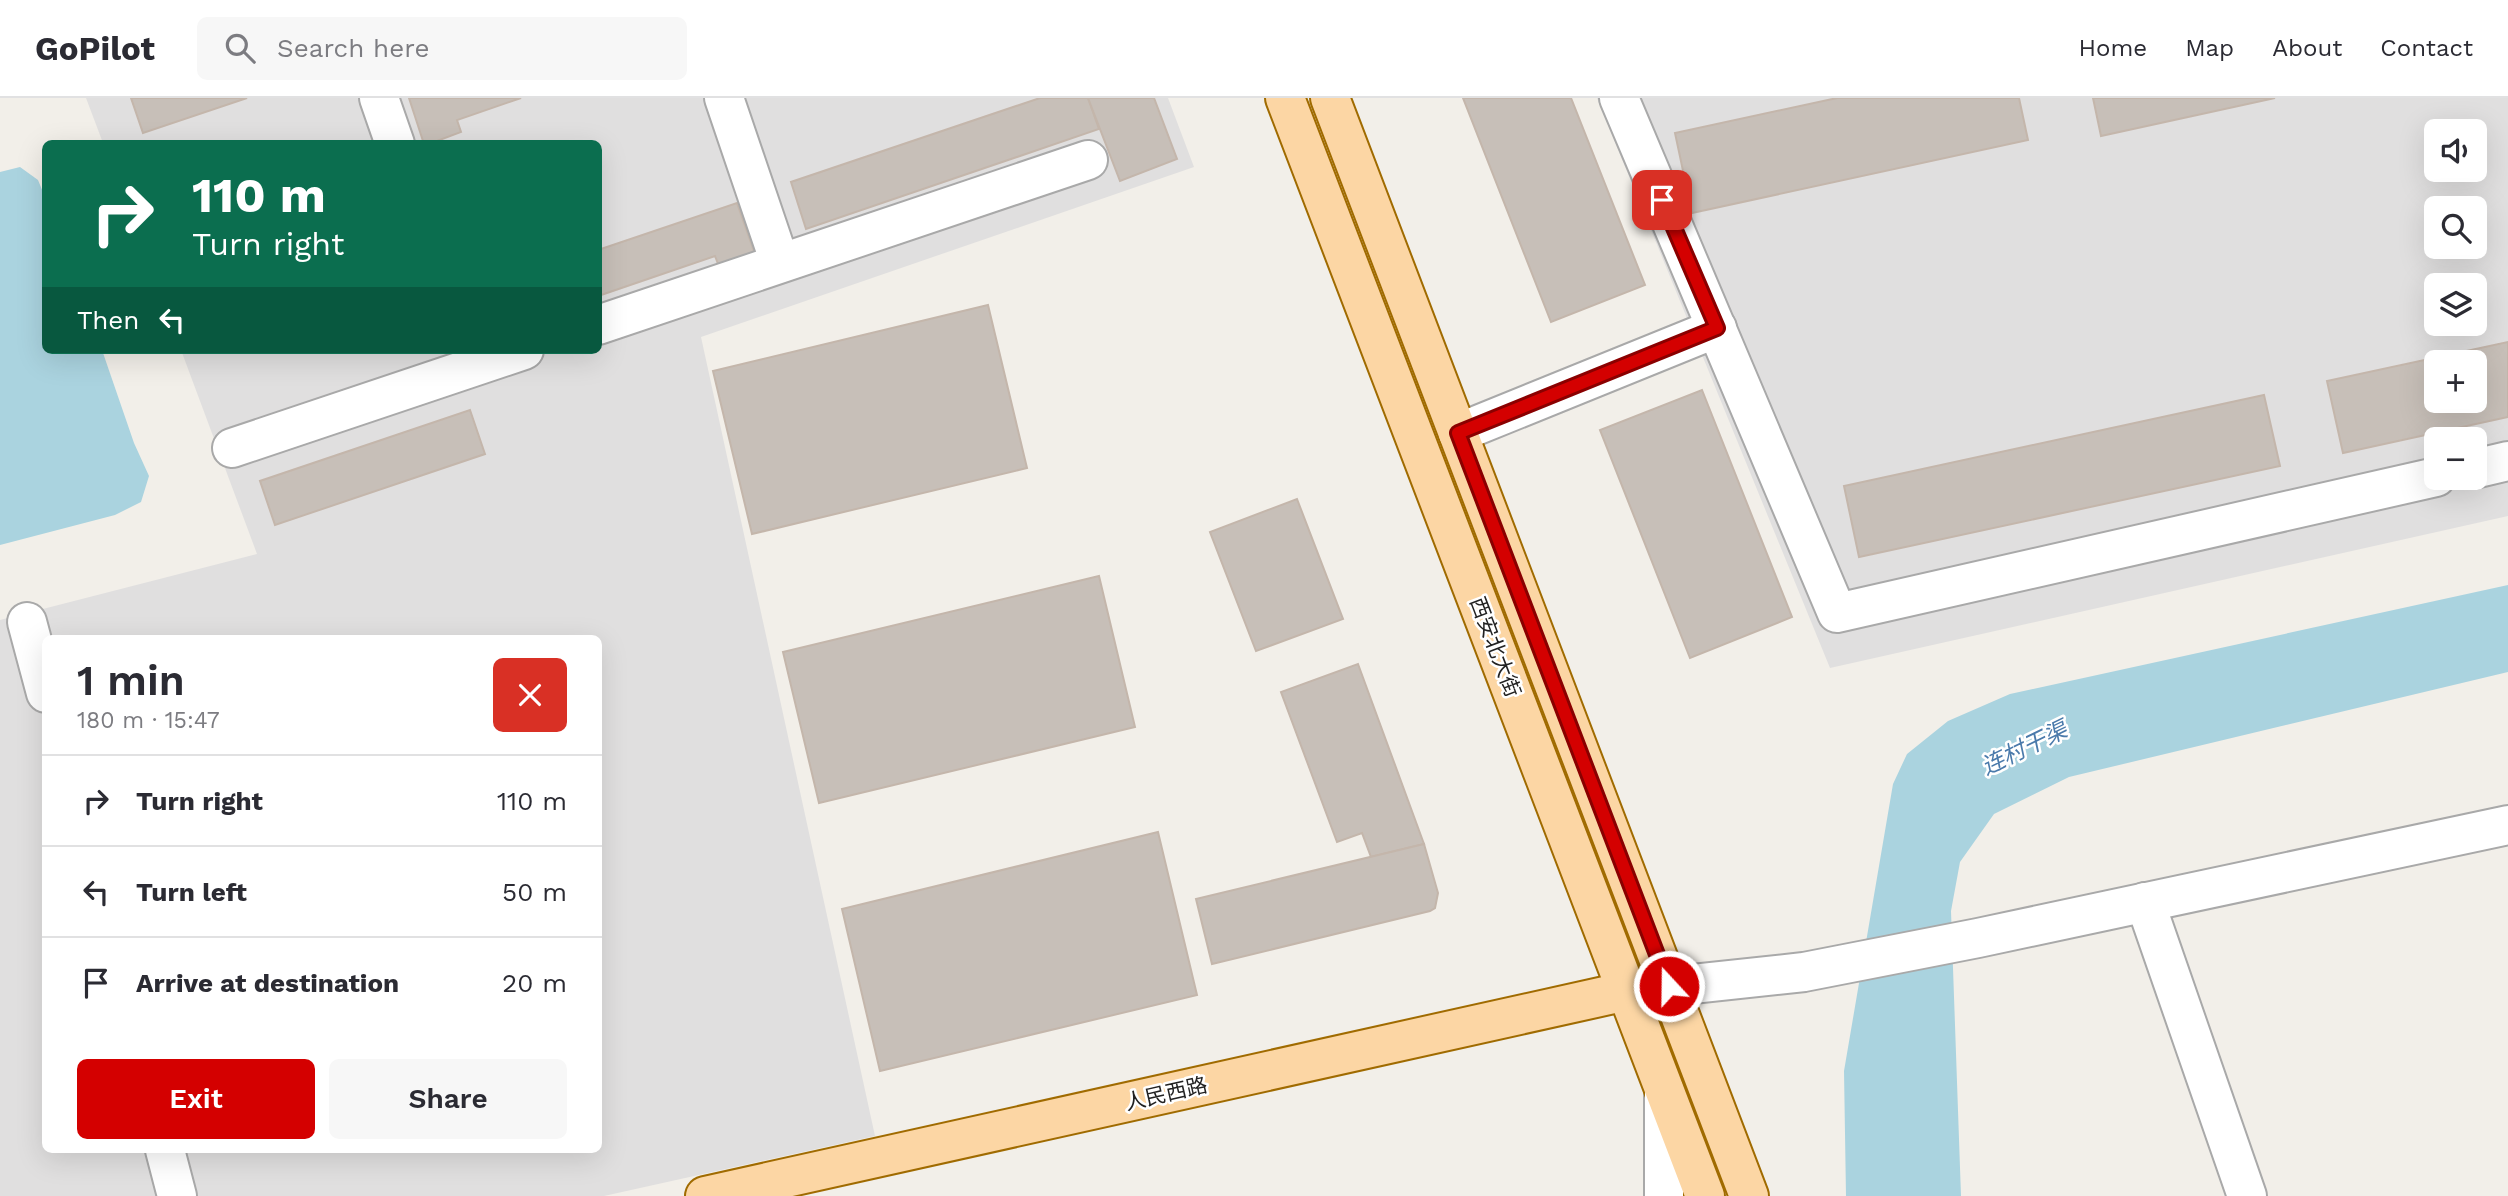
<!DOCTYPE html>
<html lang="en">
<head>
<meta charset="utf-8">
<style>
	:root { --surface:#fff; --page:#f7f7f7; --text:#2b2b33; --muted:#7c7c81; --line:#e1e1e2; --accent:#d40000 }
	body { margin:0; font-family:"Work Sans","Noto Sans SC",sans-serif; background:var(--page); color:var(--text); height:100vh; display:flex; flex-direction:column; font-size:26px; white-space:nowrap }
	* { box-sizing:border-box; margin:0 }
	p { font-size:23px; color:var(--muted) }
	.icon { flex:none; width:38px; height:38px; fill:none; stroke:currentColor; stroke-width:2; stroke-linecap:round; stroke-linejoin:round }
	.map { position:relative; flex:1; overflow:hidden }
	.details { position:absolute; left:42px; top:537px; width:560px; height:518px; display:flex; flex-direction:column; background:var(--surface); border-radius:10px; box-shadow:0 7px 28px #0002 }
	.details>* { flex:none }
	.top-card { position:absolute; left:42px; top:42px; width:560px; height:214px; border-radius:10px; box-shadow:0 7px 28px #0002; background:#0b6e4f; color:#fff; overflow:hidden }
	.buttons { position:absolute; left:2424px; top:21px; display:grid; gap:14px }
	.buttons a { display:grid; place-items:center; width:63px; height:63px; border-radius:10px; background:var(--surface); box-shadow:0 7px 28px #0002; font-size:35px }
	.pin { position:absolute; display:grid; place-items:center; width:60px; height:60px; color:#fff; margin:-30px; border-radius:14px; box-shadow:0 4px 10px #0006 }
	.me { position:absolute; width:77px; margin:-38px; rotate:339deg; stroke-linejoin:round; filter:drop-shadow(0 0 5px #0008) }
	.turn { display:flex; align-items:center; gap:24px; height:147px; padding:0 35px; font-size:32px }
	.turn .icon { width:91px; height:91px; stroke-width:2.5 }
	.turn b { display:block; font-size:49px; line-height:60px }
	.then { display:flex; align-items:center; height:66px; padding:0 35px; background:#0003; gap:14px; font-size:26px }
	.round { display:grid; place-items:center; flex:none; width:74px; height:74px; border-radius:10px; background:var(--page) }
	.headline { display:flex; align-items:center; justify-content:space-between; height:119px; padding:0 35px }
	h1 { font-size:42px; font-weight:600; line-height:52px }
	.button { display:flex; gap:14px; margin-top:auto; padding:14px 35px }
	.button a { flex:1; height:80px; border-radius:10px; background:var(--accent); color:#fff; font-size:28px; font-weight:600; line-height:80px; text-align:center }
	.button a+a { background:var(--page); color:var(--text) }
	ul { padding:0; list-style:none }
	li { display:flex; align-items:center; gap:21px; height:91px; padding:0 35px; border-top:2px solid var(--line) }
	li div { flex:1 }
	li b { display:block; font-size:26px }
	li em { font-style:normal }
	header { display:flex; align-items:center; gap:42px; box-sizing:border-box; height:98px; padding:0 35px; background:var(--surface); border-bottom:2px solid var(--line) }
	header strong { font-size:33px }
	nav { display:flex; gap:38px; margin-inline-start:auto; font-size:24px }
	.search { width:490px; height:63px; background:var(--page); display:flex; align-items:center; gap:18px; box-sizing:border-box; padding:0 24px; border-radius:10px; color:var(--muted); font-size:26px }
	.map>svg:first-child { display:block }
</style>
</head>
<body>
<header>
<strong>GoPilot</strong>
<div class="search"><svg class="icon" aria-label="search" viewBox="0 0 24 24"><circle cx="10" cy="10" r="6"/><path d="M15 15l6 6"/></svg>Search here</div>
<nav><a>Home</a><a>Map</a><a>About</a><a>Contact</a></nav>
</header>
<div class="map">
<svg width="2508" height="1098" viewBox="0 0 2508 1098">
	<rect width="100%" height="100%" fill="#f2efe9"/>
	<g fill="#e0dfdf" fill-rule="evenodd">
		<path d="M 86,0 L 1168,0 L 1194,69 L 701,239 L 875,1038 L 604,1098 L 0,1098 L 0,522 L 257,456 L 181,252 L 598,252 L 598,46 L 103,45 ZM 46,541 L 598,541 L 598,1052 L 46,1052 Z"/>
		<path d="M 1597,0 L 2508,0 L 2508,418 L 1830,570 ZM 2436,33 L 2474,33 L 2474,72 L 2436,72 ZM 2436,110 L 2474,110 L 2474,149 L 2436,149 ZM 2436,187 L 2474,187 L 2474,226 L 2436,226 ZM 2436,264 L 2474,264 L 2474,303 L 2436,303 ZM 2436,341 L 2474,341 L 2474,380 L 2436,380 Z"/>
	</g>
	<g fill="#aad3df">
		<polygon points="20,69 38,82 45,99 46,252 102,252 134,345 149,378 141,404 115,417 0,447 0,74"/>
		<polygon points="2508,487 2508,574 2069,679 1994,716 1960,764 1951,813 1961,1098 1846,1098 1844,973 1893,686 1907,656 1948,623 2010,596"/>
	</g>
	<g fill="#c7bfb8" stroke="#c4b6ab" stroke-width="2" fill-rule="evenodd">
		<polygon points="131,0 247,0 143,35"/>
		<polygon points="409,0 521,0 457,22 461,34 429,46 424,46"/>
		<polygon points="1040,0 1088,0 1099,31 806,131 791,84"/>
		<polygon points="1088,0 1154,0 1177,61 1120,83"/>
		<polygon points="1463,0 1571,0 1645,187 1551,224"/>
		<polygon points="1837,0 2019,0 2028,42 1692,115 1675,35"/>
		<polygon points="2093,0 2275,0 2101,38"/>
		<polygon points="737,105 756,159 720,171 715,158 598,198 598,152"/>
		<polygon points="988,207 1027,370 752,436 713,273"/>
		<path d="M 2508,244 L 2508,319 L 2343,355 L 2327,283 ZM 2436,264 L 2474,264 L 2474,303 L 2436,303 Z"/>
		<polygon points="1702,292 1792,519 1690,560 1600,332"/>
		<polygon points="2264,297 2280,368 1859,459 1844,388"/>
		<polygon points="470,312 485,356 275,427 260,383"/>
		<polygon points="1297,401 1343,521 1256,553 1210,434"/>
		<polygon points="1099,478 1135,629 819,705 783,554"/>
		<polygon points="1358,566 1424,746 1371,759 1362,735 1337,744 1281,594"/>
		<polygon points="1158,734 1197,897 880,973 842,811"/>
		<polygon points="1424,746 1438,795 1435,810 1430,813 1212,866 1196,801"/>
	</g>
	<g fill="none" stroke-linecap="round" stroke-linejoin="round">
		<defs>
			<g id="minor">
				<polyline points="379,0 395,46"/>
				<polyline points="724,0 780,165"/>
				<polyline points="1619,0 1837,515 2436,379"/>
				<polyline points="598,227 1088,62"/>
				<polyline points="1458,335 1717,230"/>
				<polyline points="232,350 524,252"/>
				<polyline points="2474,371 2508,363"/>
				<polyline points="27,524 46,595"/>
				<polyline points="2145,804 2247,1098"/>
				<polyline points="1627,893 1804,874 1978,840 2508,727"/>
				<polyline points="165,1052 177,1098"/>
				<polyline points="1664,1098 1664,992"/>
			</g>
			<g id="major">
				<polyline points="1285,0 1705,1098"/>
				<polyline points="1330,0 1749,1098"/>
				<polyline points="705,1098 1627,893"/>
			</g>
		</defs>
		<use href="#minor" stroke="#a9a9a9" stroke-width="42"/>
		<use href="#major" stroke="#a06b00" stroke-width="42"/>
		<use href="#minor" stroke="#fff" stroke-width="38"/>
		<use href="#major" stroke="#fcd6a4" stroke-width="38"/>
	</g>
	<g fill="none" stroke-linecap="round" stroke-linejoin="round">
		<defs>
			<polyline id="route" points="1662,102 1717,230 1458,335 1669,888"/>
		</defs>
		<use href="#route" stroke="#8a0000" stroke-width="18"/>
		<use href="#route" stroke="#d40000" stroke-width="12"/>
	</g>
	<g text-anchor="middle" stroke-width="5" stroke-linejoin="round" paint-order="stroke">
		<g font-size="21" fill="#222" stroke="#fff">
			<text transform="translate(1495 549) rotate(69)" y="7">西安北大街</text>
			<text transform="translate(1166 996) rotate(-13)" y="7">人民西路</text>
		</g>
		<g font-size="23" font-style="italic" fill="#4a7aab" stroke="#fff">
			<text transform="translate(2024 650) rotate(-26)" y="8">连村干渠</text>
		</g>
	</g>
</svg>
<div class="buttons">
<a><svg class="icon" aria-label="sound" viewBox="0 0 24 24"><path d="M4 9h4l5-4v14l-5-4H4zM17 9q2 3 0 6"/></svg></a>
<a><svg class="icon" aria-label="search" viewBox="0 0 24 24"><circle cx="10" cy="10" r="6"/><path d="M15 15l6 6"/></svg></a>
<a><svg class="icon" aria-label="layers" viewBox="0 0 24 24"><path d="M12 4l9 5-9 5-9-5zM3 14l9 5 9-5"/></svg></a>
<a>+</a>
<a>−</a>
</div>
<div class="pin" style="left:1662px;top:102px;background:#d93025"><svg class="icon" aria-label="arrive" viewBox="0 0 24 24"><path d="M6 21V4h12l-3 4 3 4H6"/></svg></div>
<svg class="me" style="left:1669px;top:888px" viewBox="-20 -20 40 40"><circle r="17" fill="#d40000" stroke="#fff" stroke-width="3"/><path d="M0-11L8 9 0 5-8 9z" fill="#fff"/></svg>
<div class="top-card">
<div class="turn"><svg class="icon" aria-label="right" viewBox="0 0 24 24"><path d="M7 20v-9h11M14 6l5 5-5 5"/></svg><div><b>110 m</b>Turn right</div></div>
<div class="then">Then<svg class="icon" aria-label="left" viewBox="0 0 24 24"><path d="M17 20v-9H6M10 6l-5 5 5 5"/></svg></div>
</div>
<section class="details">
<div class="headline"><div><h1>1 min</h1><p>180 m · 15:47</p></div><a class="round" style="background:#d93025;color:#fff"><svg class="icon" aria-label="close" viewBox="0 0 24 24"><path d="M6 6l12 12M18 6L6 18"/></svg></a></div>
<ul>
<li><svg class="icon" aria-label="right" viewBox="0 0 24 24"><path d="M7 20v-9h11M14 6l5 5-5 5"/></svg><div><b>Turn right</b></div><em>110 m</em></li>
<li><svg class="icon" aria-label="left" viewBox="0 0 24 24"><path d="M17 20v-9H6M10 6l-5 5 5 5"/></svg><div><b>Turn left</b></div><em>50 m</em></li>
<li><svg class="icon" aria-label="arrive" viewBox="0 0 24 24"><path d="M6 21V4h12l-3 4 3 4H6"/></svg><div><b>Arrive at destination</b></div><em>20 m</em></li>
</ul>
<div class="button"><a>Exit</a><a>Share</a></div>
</section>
</div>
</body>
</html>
